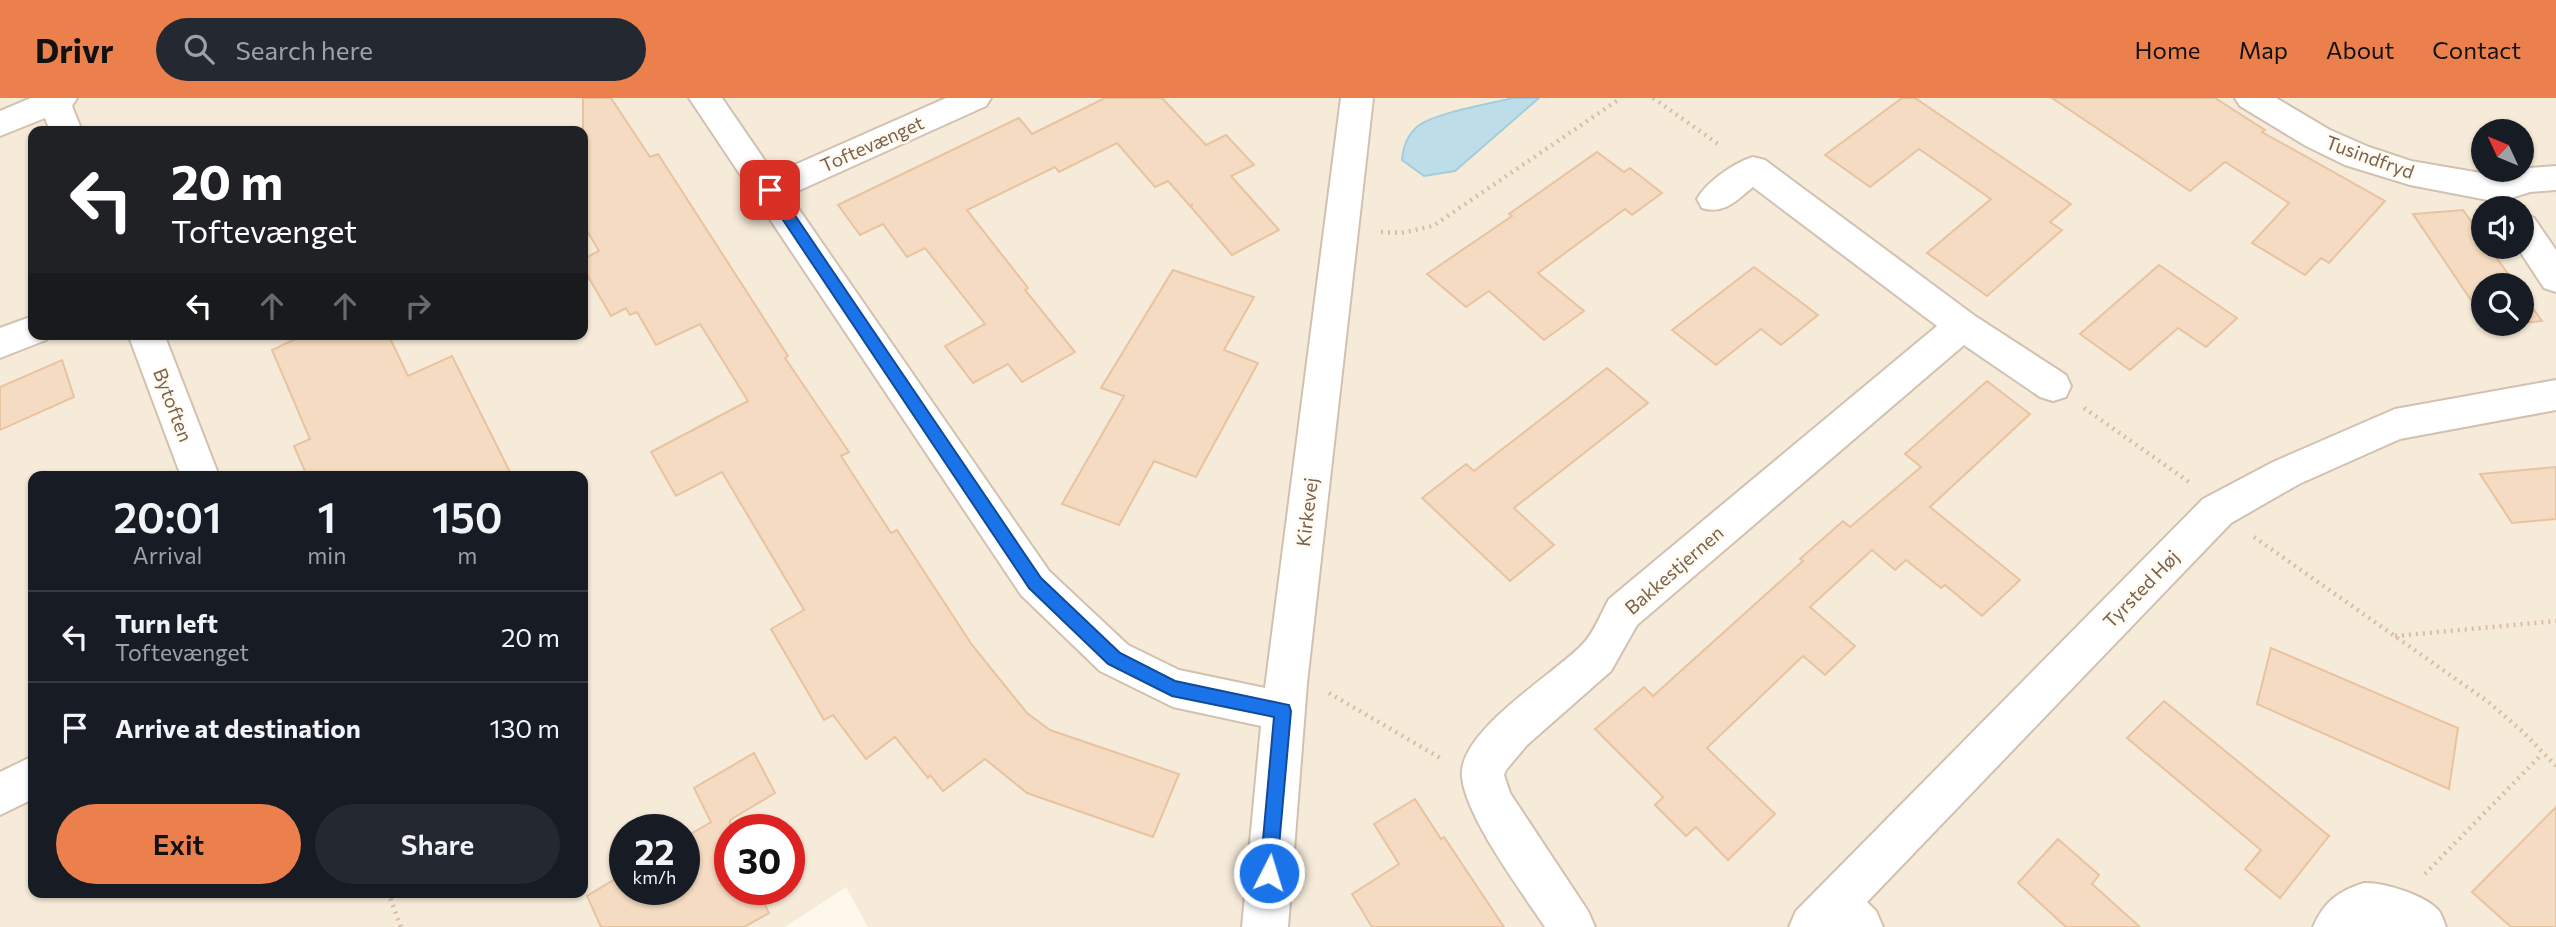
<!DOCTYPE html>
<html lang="en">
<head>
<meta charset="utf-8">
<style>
	:root { --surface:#171b24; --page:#242831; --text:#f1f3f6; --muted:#9ea1a6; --line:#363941; --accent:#ec804c }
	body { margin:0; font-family:Commissioner,sans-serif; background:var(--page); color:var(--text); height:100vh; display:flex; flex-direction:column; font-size:26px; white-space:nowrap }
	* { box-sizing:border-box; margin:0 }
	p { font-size:23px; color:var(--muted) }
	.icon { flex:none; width:38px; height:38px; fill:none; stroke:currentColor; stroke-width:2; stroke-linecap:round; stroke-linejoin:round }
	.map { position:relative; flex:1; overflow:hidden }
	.panel { position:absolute; left:28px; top:373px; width:560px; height:427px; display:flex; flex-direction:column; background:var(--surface); border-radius:14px; box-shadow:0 2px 5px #0004 }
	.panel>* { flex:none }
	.top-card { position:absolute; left:28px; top:28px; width:560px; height:214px; border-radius:14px; box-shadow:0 2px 5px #0004; background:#202124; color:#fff; overflow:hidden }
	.needle { width:46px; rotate:314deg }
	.controls { position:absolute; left:2471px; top:21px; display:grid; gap:14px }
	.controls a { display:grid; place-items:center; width:63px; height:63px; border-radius:50%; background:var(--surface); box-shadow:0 2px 5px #0004; font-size:35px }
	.speed { position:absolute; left:609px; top:716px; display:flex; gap:14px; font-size:35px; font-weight:700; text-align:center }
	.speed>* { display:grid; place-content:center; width:91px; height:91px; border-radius:50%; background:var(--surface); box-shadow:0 2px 5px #0004; line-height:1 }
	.speed small { font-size:18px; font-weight:400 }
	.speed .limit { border:10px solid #d22; background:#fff; color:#111 }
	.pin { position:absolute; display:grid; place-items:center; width:60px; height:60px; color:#fff; margin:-30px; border-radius:14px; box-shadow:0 4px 10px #0006 }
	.me { position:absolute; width:77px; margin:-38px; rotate:5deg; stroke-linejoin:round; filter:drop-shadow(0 0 5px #0008) }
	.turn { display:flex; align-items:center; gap:24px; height:147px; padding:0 28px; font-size:32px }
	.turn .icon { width:91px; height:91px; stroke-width:2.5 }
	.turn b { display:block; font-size:49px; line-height:60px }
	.lanes { display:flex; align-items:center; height:66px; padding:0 28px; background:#0003; justify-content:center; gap:35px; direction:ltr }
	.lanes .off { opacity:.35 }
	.eta { display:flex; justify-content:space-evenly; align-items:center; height:119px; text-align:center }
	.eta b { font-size:42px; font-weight:600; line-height:49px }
	.primary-button { display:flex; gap:14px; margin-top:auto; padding:14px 28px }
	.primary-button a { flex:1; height:80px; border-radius:42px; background:var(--accent); color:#111; font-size:28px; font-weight:600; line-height:80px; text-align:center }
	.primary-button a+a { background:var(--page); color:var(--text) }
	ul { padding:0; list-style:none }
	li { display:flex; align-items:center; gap:21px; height:91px; padding:0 28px; border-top:2px solid var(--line) }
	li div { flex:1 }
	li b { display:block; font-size:26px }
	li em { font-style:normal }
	header { display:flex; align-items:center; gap:42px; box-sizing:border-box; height:98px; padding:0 35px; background:var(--accent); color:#111 }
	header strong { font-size:33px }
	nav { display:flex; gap:38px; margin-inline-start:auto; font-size:24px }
	.search { width:490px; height:63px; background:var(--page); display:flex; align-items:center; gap:18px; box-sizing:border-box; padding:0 24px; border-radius:38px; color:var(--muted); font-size:26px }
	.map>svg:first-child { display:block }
</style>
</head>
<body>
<header>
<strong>Drivr</strong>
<div class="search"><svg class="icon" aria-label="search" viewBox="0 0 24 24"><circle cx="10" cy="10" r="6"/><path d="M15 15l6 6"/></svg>Search here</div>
<nav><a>Home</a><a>Map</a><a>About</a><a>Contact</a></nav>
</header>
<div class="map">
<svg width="2556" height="829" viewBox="0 0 2556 829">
	<rect width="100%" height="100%" fill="#fdf8eb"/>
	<path fill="#f6ebd9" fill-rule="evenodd" d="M 0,0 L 2556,0 L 2556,829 L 868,829 L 846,789 L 785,829 L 0,829 ZM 33,33 L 583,33 L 583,236 L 33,236 ZM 2483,33 L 2522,33 L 2522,72 L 2483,72 ZM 2483,110 L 2522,110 L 2522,149 L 2483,149 ZM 2483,187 L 2522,187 L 2522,226 L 2483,226 ZM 33,378 L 583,378 L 583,794 L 33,794 ZM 625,732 L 684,732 L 684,791 L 625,791 ZM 730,732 L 789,732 L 789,791 L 730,791 Z"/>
	<path fill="#bddee9" stroke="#a3cddb" stroke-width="2" d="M 1513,0 L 1539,0 L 1455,73 L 1424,78 L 1402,62 C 1403,50 1407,37 1418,28 C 1435,15 1489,6 1513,0 Z"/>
	<g fill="#f4dbc1" stroke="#e8c3a0" stroke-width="2">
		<polygon points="583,0 611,0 650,59 658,56 788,258 785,260 849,354 841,358 891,435 897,432 972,547 1027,615 1050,632 1179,676 1153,739 1027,695 985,661 943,693 930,677 928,680 895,639 866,661 833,617 824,622 771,531 804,512 722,374 676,398 651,354 748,303 700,226 656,247 637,214 630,217 626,210 611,218 583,170 583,161 599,153 583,126"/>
		<polygon points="1105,0 1162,0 1206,47 1226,37 1254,67 1231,78 1279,132 1232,157 1191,109 1193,106 1190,108 1168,83 1155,89 1117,45 1059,74 1055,69 967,112 1028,190 1025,192 1075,254 1022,284 1008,266 973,285 945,248 985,226 925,150 907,159 883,126 860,137 838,107 1019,20 1032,36"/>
		<polygon points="1902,0 1915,0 2071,106 2050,124 2062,132 1987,198 1927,155 1991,101 1919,51 1870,89 1825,57"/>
		<polygon points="2052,0 2215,0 2265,32 2262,34 2385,103 2329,165 2321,160 2305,177 2252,145 2289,105 2225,64 2190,93"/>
		<polygon points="1597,54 1624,74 1630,70 1662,95 1632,117 1625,111 1538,175 1584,213 1544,242 1489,193 1466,209 1427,176 1512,118 1509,116"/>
		<polygon points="2463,112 2483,140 2483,149 2489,149 2516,187 2483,187 2483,220 2413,116"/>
		<polygon points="2159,167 2237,220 2206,249 2178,230 2130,272 2080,236"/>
		<polygon points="1754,169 1818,217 1781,247 1761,231 1716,267 1672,232"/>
		<polygon points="1173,172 1254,199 1224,252 1258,265 1196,379 1154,363 1119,427 1062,406 1124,298 1101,290"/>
		<polygon points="2522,195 2542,223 2522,225"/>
		<polygon points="306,236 388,236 408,278 452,258 512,378 307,378 294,348 310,341 272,252"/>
		<polygon points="62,262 74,299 0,332 0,289"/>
		<polygon points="1607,270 1648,305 1514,410 1554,447 1510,483 1422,400 1466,366 1474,373"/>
		<polygon points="1987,283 2030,316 1930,409 2020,482 1982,518 1945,487 1941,490 1906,462 1895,472 1872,452 1810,509 1855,548 1825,577 1803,558 1707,650 1775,716 1728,762 1696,729 1686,738 1655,707 1663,699 1595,631 1644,589 1653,598 1803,463 1800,461 1843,423 1850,429 1921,369 1905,356"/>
		<polygon points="2556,369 2556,421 2512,425 2480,376"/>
		<polygon points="2271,550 2458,630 2449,691 2257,606"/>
		<polygon points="2164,603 2329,738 2280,800 2245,771 2261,752 2127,640"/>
		<polygon points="754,655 775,695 730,722 730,791 757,791 769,815 744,829 601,829 587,798 625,775 625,791 684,791 684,740 711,724 694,690"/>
		<polygon points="1415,701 1441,741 1444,739 1504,829 1372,829 1352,796 1399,766 1374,726"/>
		<polygon points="2556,709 2556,829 2511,829 2472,794"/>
		<polygon points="2058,741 2099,777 2092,786 2140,829 2066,829 2018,785"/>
	</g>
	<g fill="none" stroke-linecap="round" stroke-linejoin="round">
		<defs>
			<g id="minor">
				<polygon points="31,0 77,0 72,8 82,33 50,33 45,20 0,38 0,13"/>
				<polygon points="689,0 722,0 774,76 946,0 991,0 986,8 789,97 1049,473 1128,547 1179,572 1265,590 1341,0 1373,0 1307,585 1288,829 1242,829 1261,628 1173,609 1100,573 1021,497"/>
				<polygon points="2235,0 2276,0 2330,32 2369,49 2411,63 2498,78 2530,70 2556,68 2556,92 2530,94 2498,104 2410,87 2345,67 2306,48 2240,8"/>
				<path d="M 1753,59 L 1765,62 L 1975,218 L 2066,277 L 2071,288 L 2066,299 L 2053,303 L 2040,299 L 1964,247 L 1637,527 L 1611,573 L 1527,647 L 1506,672 L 1504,677 L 1510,695 L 1588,813 L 1595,829 L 1545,829 C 1522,794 1466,720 1462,679 C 1457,634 1553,577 1582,547 C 1594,535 1600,517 1609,501 L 1937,228 L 1753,89 C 1737,102 1724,117 1702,110 L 1697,101 C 1707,83 1734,65 1753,59 Z"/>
				<polygon points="2522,116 2534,120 2556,152 2556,194 2544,190 2517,149 2522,149"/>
				<polygon points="33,218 33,236 49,236 46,242 0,260 0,230"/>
				<polygon points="128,236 164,236 219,378 181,378"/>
				<polygon points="2556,282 2556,312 2400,341 2299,386 2231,425 1867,804 1876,813 1883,829 1789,829 1796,813 2203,401 2273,364 2395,311"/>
				<polygon points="33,658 33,701 0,717 0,674"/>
				<path d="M 2364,785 C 2383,784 2426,797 2439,813 C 2442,817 2444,824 2446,829 L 2313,829 C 2324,804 2338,793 2364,785 Z"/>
			</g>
		</defs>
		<use href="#minor" stroke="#d2c1af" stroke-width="4"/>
		<g stroke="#dabea3" stroke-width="4.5" stroke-dasharray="2 5" stroke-linecap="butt">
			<polyline points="1653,0 1721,48"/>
			<polyline points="1381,134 1401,135 1433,128 1621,0"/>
			<polyline points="2084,310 2189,384"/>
			<polyline points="2254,439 2487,603 2522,633 2556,668"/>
			<polyline points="2395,538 2556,523"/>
			<polyline points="1329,595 1442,661"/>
			<polyline points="2425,776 2542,656"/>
			<polyline points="388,794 401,829"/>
		</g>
		<use href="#minor" fill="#fff" fill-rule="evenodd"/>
	</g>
	<polygon fill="#1a73e8" stroke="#114b97" stroke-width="2" points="770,87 775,88 1041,480 1120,555 1175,583 1289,607 1291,613 1276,782 1269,784 1263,782 1260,775 1274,619 1172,598 1108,566 1029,490 765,95 765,88"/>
	<g text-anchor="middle" stroke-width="5" stroke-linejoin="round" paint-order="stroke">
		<g font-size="19" fill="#7b614b" stroke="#fffbf2">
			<text transform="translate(872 46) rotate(-24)" y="7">Toftevænget</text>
			<text transform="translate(2370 59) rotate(20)" y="7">Tusindfryd</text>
			<text transform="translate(173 307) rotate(69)" y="7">Bytoften</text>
			<text transform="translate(1307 414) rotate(-83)" y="7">Kirkevej</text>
			<text transform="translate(1674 472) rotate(-41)" y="7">Bakkestjernen</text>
			<text transform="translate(2141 491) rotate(-46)" y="7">Tyrsted Høj</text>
		</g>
	</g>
</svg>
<div class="controls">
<a><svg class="needle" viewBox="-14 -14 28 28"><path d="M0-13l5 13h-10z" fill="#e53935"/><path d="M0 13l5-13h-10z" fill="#9ea1a6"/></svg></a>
<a><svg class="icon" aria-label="sound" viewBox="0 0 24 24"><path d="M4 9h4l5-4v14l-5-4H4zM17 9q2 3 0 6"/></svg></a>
<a><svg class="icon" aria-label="search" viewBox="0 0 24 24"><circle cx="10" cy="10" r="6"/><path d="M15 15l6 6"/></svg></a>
</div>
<div class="speed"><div>22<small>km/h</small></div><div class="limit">30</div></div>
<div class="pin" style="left:770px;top:92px;background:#d93025"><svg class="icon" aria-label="arrive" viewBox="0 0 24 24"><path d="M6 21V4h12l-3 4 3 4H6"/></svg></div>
<svg class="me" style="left:1269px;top:775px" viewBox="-20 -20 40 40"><circle r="17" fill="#1a73e8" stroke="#fff" stroke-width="3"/><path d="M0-11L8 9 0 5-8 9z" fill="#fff"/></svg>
<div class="top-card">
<div class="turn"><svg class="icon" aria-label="left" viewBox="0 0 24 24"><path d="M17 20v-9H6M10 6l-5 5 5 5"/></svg><div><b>20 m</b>Toftevænget</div></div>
<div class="lanes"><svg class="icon" aria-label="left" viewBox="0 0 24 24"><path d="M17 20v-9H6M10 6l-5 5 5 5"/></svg><svg class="icon off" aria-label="ahead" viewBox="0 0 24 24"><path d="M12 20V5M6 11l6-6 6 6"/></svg><svg class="icon off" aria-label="ahead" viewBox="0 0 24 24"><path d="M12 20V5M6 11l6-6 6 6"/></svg><svg class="icon off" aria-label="right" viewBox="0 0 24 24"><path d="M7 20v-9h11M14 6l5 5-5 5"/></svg></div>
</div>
<section class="panel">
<div class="eta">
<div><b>20:01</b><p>Arrival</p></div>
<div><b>1</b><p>min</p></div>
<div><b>150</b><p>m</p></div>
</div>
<ul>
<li><svg class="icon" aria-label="left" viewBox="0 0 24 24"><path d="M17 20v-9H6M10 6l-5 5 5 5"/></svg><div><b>Turn left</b><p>Toftevænget</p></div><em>20 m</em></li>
<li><svg class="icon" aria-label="arrive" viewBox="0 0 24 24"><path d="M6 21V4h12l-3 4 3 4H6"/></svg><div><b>Arrive at destination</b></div><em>130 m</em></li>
</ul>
<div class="primary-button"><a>Exit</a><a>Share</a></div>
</section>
</div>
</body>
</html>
